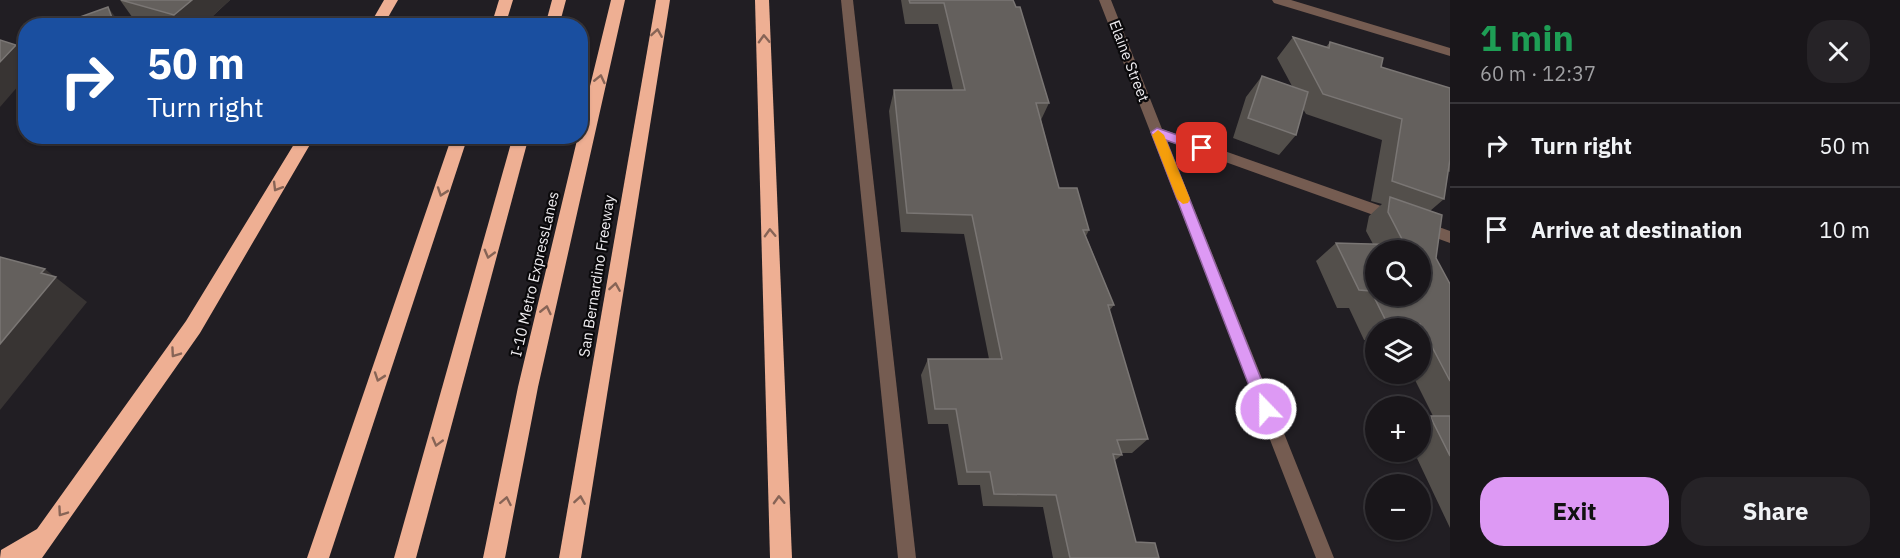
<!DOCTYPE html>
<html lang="en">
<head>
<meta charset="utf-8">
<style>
	:root { --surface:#19161a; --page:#262327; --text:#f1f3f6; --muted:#9f9fa2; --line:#373539; --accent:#dd99f4 }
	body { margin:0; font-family:"IBM Plex Sans",sans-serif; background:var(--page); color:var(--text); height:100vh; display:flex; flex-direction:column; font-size:22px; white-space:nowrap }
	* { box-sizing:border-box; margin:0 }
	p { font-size:20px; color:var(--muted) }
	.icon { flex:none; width:33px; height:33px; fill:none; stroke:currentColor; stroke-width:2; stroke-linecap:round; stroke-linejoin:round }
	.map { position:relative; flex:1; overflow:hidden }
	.details { display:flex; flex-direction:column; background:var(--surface); width:450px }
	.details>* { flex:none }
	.hud { position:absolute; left:18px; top:18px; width:570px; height:126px; border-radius:24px; box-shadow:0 2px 4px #0004,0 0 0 2px var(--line); background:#1a4fa0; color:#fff; overflow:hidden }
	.tools { position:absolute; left:1365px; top:240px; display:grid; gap:12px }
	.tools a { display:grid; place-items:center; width:66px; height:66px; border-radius:50%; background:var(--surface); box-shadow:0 2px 4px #0004,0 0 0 2px var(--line); font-size:30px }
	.pin { position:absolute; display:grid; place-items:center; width:51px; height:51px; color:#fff; margin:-26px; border-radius:12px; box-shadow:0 3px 9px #0006 }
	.me { position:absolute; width:66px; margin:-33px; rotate:338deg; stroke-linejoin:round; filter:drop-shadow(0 0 4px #0008) }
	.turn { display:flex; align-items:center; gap:21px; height:126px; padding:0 30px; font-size:27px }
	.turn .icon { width:78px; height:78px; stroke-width:2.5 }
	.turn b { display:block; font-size:42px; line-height:51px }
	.round { display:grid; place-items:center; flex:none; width:63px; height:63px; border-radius:24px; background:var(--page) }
	.summary { display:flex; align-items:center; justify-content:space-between; height:102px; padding:0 30px }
	h1 { font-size:36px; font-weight:800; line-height:45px; color:#1e9e55 }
	.primary-button { display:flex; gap:12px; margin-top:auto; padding:12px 30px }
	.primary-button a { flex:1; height:69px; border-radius:24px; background:var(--accent); color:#111; font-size:24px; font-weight:800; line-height:69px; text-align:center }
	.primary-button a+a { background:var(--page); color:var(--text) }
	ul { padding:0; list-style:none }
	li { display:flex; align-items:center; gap:18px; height:84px; padding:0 30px; border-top:2px solid var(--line) }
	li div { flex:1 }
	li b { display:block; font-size:22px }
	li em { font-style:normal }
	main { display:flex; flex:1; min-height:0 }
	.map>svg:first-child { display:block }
</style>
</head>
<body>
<main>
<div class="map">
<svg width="1450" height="558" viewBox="0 0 1450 558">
	<rect width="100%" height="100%" fill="#211e23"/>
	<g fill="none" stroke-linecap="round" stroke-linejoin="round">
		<g fill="#755c51" fill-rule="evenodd">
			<polygon points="841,0 853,0 916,558 898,558"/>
			<polygon points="1099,0 1111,0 1162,129 1398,212 1400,216 1398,220 1393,222 1167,141 1334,558 1316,558"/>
			<polygon points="1272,0 1291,0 1450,48 1450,56 1274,3"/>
			<polygon points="1422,221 1450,231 1450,243 1417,231 1415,227 1417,223"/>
		</g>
		<g fill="#eeaf93" fill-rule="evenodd">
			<polygon points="384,0 398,0 383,26 369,26"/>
			<polygon points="499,0 513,0 505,26 491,26"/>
			<polygon points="552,0 566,0 559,26 545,26"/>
			<polygon points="611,0 625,0 538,387 505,558 483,558 518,387 578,136 580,136 580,127"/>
			<polygon points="656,0 670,0 581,558 559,558"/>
			<polygon points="755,0 769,0 792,558 770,558"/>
			<polygon points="299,136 315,136 200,333 42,558 0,558 1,550 37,529 186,321"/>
			<polygon points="452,136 468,136 329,558 307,558"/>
			<polygon points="513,136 529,136 416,558 394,558"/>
		</g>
	</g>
	<g fill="#534f4b">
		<polygon points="120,0 230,0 202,26 152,26 135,21"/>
		<polygon points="901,0 1013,0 1049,103 1041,120 1059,188 1089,230 1086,236 1114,305 1109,311 1148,439 1132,453 1121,453 1122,455 1114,461 1136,542 1159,558 1053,558 1043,507 983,506 980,485 958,485 948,424 928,424 921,375 928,359 989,359 964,234 901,232 889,111 894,90 953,90 938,24 905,24"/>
		<polygon points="1293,37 1326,47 1330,42 1381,67 1450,88 1450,172 1448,171 1444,199 1430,211 1436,258 1450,284 1450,528 1414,452 1420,452 1420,421 1430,416 1433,416 1412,374 1420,374 1420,328 1376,328 1376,340 1364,340 1349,308 1337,308 1316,261 1336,243 1373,244 1366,231 1369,216 1382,204 1371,201 1382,140 1306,114 1303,109 1296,135 1279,155 1233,138 1246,97 1262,76 1292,86 1277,58"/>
	</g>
	<g fill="#383433">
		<polygon points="192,0 230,0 202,26 181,26 174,15"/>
		<polygon points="108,7 122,26 115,26"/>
		<polygon points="16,45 26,55 26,77 0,107 0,62"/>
		<polygon points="45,269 87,302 0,410 0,344 41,273"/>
	</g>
	<g fill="#64605d" stroke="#7a7674" stroke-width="1.5" fill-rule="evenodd">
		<polygon points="121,0 192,0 174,15"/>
		<polygon points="909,0 1013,0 1016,7 1020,7 1049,103 1036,103 1059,188 1077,188 1089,230 1083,230 1114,305 1108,305 1148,439 1117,440 1122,455 1113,454 1136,542 1155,543 1159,558 1070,558 1056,495 994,494 990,472 967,472 956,409 935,409 928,359 1002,359 972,215 907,213 894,90 965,90 944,3 910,3"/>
		<polygon points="108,7 115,26 55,26"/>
		<polygon points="26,35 26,66 18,38"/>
		<polygon points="1293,37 1329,48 1330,42 1383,58 1381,67 1450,88 1450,159 1444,199 1392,181 1402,119 1323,94"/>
		<polygon points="0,40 16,45 0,62"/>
		<polygon points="1262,76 1308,92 1296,135 1248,118"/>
		<path d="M 1390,197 L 1442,215 L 1436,258 L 1450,284 L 1450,381 L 1420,324 L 1387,323 L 1371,291 L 1359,290 L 1336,243 L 1405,245 L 1388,212 ZM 1376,250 L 1420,250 L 1420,296 L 1376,296 Z"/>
		<polygon points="0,257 45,269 41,273 56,277 0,344"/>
		<polygon points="1430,416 1450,416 1450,456"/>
	</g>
	<defs><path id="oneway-chevron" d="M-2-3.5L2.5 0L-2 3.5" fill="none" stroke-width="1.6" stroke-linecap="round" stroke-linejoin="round" transform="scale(1.5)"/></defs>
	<g stroke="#876456">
		<use href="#oneway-chevron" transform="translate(657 33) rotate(-81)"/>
		<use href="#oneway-chevron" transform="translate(764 39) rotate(-92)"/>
		<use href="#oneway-chevron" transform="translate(600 79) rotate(-77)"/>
		<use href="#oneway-chevron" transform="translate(277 187) rotate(121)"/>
		<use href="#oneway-chevron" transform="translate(442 192) rotate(109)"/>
		<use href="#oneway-chevron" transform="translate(770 233) rotate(-92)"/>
		<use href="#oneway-chevron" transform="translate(489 254) rotate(105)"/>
		<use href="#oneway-chevron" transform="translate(615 287) rotate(-81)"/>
		<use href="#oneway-chevron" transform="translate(546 310) rotate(-77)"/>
		<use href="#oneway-chevron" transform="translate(175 353) rotate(125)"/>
		<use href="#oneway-chevron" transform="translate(379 377) rotate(109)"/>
		<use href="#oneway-chevron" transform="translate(437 442) rotate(105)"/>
		<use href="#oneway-chevron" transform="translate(580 500) rotate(-81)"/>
		<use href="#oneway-chevron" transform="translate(779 500) rotate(-92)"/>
		<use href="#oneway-chevron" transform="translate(506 501) rotate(-79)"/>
		<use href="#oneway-chevron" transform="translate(62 512) rotate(125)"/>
	</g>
	<polygon fill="#dd99f4" stroke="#90639f" stroke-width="1.5" points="1157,128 1206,145 1208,148 1202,153 1166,140 1273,409 1271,414 1266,416 1261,414 1258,409 1151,132"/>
	<polygon fill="#f59e0b" points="1158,130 1164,135 1190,199 1188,203 1183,204 1177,199 1152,135"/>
	<g text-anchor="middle" stroke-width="4.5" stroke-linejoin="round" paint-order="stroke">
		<g font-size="15" fill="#f0eef2" stroke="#0a090b">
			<text transform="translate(1129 61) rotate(69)" y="5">Elaine Street</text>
			<text transform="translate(535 274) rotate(-77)" y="5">I-10 Metro ExpressLanes</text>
			<text transform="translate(597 276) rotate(-81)" y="5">San Bernardino Freeway</text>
		</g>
	</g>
</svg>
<div class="tools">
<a><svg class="icon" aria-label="search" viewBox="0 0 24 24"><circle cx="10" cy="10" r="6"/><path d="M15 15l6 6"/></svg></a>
<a><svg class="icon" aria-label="layers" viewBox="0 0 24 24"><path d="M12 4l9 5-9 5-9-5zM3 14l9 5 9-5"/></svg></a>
<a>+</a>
<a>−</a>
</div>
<div class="pin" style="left:1202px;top:148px;background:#d93025"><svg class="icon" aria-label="arrive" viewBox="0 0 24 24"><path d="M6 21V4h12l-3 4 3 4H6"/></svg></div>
<svg class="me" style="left:1266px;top:409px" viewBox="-20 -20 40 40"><circle r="17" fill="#dd99f4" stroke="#fff" stroke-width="3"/><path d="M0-11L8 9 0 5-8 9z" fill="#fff"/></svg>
<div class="hud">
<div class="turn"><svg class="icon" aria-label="right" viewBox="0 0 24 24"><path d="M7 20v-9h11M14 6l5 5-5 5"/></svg><div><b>50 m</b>Turn right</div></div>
</div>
</div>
<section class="details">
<div class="summary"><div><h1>1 min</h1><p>60 m · 12:37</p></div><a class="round"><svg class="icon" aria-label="close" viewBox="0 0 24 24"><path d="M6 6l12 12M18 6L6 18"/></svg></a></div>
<ul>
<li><svg class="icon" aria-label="right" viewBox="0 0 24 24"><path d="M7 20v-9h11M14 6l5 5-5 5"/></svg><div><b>Turn right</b></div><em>50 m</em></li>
<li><svg class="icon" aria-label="arrive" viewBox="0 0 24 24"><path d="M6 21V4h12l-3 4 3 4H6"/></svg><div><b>Arrive at destination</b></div><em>10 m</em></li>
</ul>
<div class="primary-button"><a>Exit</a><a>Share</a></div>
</section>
</main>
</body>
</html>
